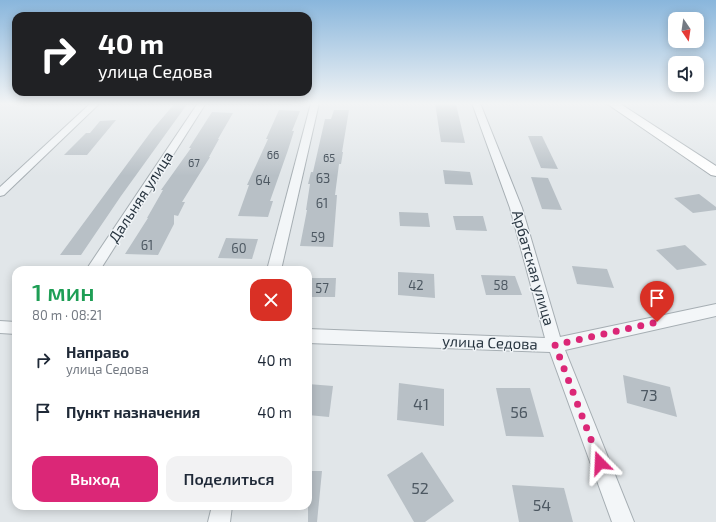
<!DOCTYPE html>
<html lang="ru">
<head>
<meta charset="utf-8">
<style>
	:root { --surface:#fff; --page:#f2f2f3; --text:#1f2937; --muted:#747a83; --accent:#db2777 }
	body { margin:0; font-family:"Exo 2",sans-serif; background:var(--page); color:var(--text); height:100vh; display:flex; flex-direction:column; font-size:15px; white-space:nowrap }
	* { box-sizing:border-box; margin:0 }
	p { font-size:13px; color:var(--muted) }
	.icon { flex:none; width:22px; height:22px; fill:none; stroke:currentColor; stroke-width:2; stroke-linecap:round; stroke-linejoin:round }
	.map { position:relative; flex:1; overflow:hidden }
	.side { position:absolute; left:12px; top:266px; width:300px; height:244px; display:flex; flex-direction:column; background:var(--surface); border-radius:12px; box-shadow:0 2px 10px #0003 }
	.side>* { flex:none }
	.hud { position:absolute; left:12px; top:12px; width:300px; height:84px; border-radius:12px; box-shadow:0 2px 10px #0003; background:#202124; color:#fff; overflow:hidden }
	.needle { width:26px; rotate:167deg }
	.buttons { position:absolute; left:668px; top:12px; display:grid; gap:8px }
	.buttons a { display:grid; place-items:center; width:36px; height:36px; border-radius:8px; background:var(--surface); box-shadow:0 2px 10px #0003; font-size:20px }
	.pin { position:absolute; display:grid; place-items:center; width:34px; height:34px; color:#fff; margin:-41px -17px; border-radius:50% 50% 50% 0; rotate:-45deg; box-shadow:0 0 4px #0007 }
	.pin .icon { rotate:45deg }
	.me { position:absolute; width:44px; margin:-22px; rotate:339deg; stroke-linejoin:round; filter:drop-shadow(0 0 3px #0008) }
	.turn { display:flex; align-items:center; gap:14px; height:84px; padding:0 20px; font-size:18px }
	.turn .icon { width:52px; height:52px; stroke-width:2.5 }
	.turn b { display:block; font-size:28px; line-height:34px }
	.round { display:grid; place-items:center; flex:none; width:42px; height:42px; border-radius:12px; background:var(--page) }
	.summary { display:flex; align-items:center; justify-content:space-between; height:68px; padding:0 20px }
	h1 { font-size:24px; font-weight:600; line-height:30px; color:#1e9e55 }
	.button { display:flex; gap:8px; margin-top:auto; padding:8px 20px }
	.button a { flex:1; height:46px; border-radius:12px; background:var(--accent); color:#fff; font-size:16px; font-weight:600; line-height:46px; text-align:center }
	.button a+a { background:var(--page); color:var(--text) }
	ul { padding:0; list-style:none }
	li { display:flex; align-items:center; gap:12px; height:52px; padding:0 20px }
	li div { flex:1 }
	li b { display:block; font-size:15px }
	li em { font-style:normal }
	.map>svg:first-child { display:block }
</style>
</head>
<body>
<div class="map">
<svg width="716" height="522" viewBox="0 0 716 522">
	<rect width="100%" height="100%" fill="#e1e6e9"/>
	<g fill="#b8c0c6">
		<polygon points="175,103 188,103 121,196 81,255 60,255 153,129"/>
		<polygon points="435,103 456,104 465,143 441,142"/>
		<polygon points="279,110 300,111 292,131 294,131 288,150 270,201 273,201 268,217 238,216 249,185 247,185 268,139 266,139"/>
		<polygon points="334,110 349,110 342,152 343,152 341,164 339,164 335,195 337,195 333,247 300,246 307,210 306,210 310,184 308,184 311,172 313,172 325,119 331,119"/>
		<polygon points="212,112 233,113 218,139 219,139 209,157 210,157 182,202 185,202 178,216 174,215 174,224 158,255 125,254 148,218 147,218 163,190 161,190 191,148 189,148"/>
		<polygon points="116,120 87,155 64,155 86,133 90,133 100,121"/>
		<polygon points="528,136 542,136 558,169 541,168"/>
		<polygon points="443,170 470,172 473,185 445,184"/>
		<polygon points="531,177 548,178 562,210 542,209"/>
		<polygon points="699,194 716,207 716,210 693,213 674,198"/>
		<polygon points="399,212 428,213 430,227 400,226"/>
		<polygon points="453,216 483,216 487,231 456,230"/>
		<polygon points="226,238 258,239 252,259 218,258"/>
		<polygon points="685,245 707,265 677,270 656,250"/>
		<polygon points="572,266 607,269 614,288 577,284"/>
		<polygon points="398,272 434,274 435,298 398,295"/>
		<polygon points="481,275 515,276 522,295 486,295"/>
		<polygon points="308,278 336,278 335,297 308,297"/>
		<polygon points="623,375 670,387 677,417 627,403"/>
		<polygon points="399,383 444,389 444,426 397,420"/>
		<polygon points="308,384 333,386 329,417 308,415"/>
		<polygon points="496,388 530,388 544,437 506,436"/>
		<polygon points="422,452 454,501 425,522 414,522 387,475"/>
		<polygon points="308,471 322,471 317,522 308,522"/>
		<polygon points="512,485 564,488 573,522 519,522"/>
	</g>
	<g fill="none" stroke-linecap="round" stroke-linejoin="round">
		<defs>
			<g id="street">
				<polygon points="91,103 100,103 4,195 0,196 0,187"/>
				<polygon points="198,103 206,103 100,270 86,270"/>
				<polygon points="311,103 319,103 281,270 267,270"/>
				<polygon points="472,103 480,103 522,208 560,337 716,304 716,316 565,350 634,522 612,522 550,352 308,343 308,329 545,338 510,208"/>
				<polygon points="0,321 16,322 16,334 0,333"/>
				<polygon points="212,506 232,506 230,522 208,522"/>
			</g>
			<polygon id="secondary" points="606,103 619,103 716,166 716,176 711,175"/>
		</defs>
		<use href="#street" stroke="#a6aeb3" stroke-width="2"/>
		<use href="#secondary" stroke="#a6aeb3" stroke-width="2"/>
		<use href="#street" fill="#f3f6f8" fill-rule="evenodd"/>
		<use href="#secondary" fill="#fff" fill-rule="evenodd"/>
	</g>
	<linearGradient id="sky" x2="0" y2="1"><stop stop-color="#89b6dc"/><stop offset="0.59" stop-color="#f2f4f5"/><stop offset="1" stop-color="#f2f4f5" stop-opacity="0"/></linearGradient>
	<rect width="716" height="176" fill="url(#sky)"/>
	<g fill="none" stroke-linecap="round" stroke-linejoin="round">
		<polyline stroke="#db2777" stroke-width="7" stroke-dasharray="0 12.6" points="600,463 555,345 657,322"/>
	</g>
	<g text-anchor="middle" stroke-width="3" stroke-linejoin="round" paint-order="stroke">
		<g font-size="11" fill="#4d5862">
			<text x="273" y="159">66</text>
			<text x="329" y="162">65</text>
			<text x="194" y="167">67</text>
		</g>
		<g font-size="13" fill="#4d5862">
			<text x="323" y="183">63</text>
			<text x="263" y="185">64</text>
			<text x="322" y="208">61</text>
			<text x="318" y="242">59</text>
			<text x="147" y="250">61</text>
			<text x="239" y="253">60</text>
			<text x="416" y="290">42</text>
			<text x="501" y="290">58</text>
			<text x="322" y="293">57</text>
		</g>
		<g font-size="15" fill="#293641" stroke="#f0f4f7">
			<text transform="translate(141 197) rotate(-57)" y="5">Дальняя улица</text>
			<text transform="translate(533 268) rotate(74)" y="5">Арбатская улица</text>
			<text transform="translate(490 343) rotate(2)" y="5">улица Седова</text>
		</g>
		<g font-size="16" fill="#4d5862">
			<text x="649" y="401">73</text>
			<text x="421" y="410">41</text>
			<text x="519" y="418">56</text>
			<text x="420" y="494">52</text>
			<text x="542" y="511">54</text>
		</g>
	</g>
</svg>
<div class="buttons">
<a><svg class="needle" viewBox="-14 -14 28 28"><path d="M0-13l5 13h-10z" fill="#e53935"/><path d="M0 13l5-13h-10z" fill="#747a83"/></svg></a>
<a><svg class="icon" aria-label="sound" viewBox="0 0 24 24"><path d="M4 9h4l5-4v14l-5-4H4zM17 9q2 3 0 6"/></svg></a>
</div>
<div class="pin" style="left:657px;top:322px;background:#d93025"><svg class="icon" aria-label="arrive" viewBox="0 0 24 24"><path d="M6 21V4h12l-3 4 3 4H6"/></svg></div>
<svg class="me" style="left:600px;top:463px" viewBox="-20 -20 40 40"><path d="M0-17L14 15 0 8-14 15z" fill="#db2777" stroke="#fff" stroke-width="4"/></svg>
<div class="hud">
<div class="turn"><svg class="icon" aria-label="right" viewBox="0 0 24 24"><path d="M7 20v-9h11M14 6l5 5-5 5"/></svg><div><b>40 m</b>улица Седова</div></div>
</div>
<section class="side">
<div class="summary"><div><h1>1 мин</h1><p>80 m · 08:21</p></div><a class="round" style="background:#d93025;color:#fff"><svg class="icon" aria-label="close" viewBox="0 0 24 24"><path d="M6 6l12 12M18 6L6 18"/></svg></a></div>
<ul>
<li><svg class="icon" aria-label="right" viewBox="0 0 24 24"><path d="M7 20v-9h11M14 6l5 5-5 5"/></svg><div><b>Направо</b><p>улица Седова</p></div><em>40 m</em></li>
<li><svg class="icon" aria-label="arrive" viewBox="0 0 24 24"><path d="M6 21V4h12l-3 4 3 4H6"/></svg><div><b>Пункт назначения</b></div><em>40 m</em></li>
</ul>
<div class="button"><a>Выход</a><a>Поделиться</a></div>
</section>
</div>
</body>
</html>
